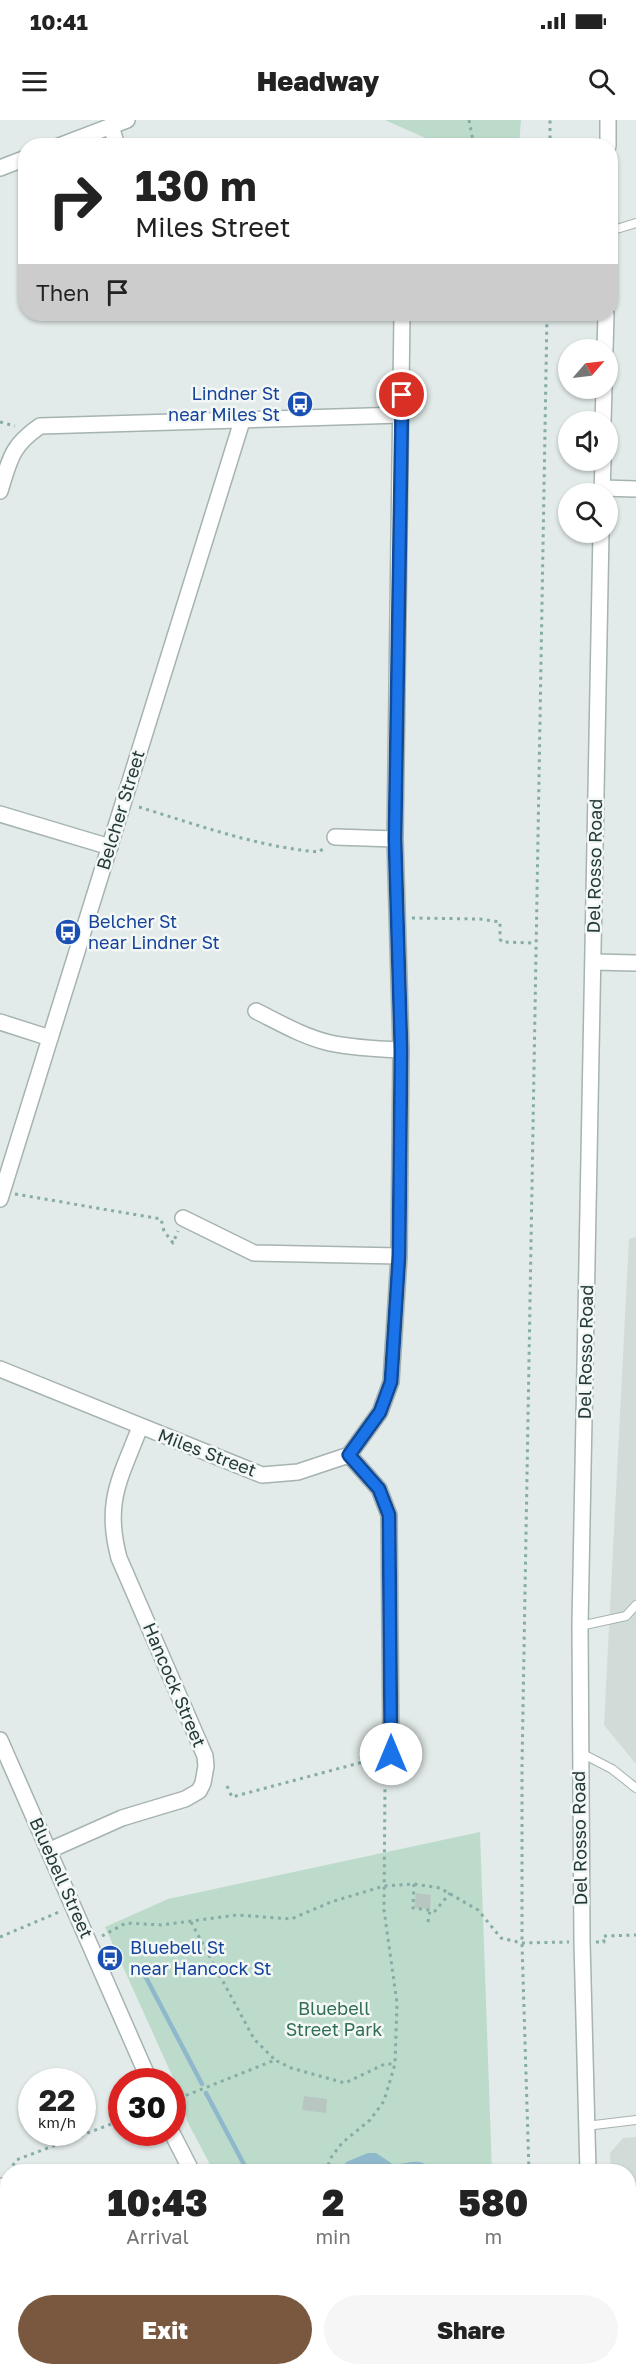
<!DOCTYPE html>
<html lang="en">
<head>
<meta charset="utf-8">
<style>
	:root { --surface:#fff; --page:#f6f6f6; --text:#222; --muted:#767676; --accent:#7a5840 }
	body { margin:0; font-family:"Golos Text",sans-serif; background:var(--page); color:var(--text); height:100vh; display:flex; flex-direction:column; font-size:22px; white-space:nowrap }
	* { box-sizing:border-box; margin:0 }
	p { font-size:20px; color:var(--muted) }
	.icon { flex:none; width:33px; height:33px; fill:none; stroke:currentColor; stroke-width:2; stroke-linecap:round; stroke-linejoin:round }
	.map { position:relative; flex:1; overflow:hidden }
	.side { position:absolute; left:0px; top:2044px; width:636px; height:212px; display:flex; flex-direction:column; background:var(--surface); border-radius:24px 24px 0 0; box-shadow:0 2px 4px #0004 }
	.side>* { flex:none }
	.banner { position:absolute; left:18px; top:18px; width:600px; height:183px; border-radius:24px; box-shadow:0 2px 4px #0004; background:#fff; color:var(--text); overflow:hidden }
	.needle { width:39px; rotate:62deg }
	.tools { position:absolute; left:558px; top:219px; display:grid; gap:12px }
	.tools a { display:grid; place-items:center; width:60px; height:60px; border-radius:50%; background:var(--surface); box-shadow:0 2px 4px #0004; font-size:30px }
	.speed { position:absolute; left:18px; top:1948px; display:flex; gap:12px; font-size:30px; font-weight:700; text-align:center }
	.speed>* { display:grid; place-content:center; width:78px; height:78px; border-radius:50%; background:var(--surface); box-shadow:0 2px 4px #0004; line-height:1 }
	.speed small { font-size:15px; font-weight:400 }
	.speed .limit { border:9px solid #d22; background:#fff; color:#111 }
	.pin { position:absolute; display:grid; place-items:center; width:51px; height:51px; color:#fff; margin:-26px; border:3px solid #fff; border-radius:50%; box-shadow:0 2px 6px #0007 }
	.me { position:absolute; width:66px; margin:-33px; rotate:0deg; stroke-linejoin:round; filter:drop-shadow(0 0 4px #0008) }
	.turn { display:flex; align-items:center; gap:21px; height:126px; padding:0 18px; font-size:27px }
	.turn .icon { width:78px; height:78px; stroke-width:2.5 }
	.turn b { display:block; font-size:42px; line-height:51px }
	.then { display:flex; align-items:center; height:57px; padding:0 18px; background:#0003; gap:12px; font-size:22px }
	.eta { display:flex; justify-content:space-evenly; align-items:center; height:102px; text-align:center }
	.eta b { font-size:36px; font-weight:800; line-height:42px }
	.cta { display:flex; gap:12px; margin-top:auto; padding:12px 18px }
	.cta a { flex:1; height:69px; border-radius:36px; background:var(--accent); color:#fff; font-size:24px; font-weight:800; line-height:69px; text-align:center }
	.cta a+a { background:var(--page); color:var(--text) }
	.status { display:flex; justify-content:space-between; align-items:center; height:42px; padding:0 30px; background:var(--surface); direction:ltr }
	.status svg { height:16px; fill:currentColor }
	header { display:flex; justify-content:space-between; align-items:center; height:78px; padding:0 18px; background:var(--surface); font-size:27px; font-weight:800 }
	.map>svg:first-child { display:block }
</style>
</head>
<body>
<div class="status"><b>10:41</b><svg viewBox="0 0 49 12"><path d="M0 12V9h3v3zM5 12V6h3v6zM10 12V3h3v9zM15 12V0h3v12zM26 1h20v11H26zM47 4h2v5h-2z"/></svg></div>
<header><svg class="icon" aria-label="menu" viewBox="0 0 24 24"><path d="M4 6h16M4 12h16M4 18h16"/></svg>Headway<svg class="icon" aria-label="search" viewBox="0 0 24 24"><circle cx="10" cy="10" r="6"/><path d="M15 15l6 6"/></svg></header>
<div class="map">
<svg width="636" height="2255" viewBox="0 0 636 2255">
	<rect width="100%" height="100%" fill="#e2ebe9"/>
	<g fill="#d1dbd8">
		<polygon points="636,1117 636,1644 604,1605 629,1119"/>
		<polygon points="636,2017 636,2255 621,2255 621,2249 628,2248 628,2052 611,2052 610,2033 623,2018"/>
	</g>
	<g fill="#bddbca">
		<polygon points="385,0 521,0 519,25 441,25"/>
		<polygon points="480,1712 492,2052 214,2052 187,2001 184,1982 105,1807 168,1779"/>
		<polygon points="500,2249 500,2255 258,2255 258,2249"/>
	</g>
	<path fill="#8fb8cc" d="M 368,2033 L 376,2033 L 394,2045 C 410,2043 423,2036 433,2052 L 342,2052 L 346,2042 Z"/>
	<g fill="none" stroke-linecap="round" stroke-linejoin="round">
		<g stroke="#8fb8cc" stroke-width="4.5">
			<polyline points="141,1848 202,1964"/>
			<polyline points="206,1973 248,2052"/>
			<polyline points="472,2248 481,2255"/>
		</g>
	</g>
	<g fill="#b8c6c2">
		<polygon points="416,1773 431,1775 430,1789 414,1788"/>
		<polygon points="304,1976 327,1979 326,1993 302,1990"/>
	</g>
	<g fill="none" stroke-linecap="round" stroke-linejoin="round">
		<defs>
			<g id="service">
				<polyline points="610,111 636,103"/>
				<polyline points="580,1506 626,1496 636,1485"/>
				<polyline points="581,1633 612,1649 636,1668"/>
				<polyline points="586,2006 636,2000"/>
			</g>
			<g id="minor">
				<polyline points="111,6 117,26"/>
				<polyline points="59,26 127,0"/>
				<polyline points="608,26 608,0"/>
				<polyline points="0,48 26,38"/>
				<polyline points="605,230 606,194"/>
				<polyline points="603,302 604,268"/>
				<polyline points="602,368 636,369"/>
				<path d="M 0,371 C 10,339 11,326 40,306 L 401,295"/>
				<polyline points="602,374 603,340"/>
				<polyline points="0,694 110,727"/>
				<polyline points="335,717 395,719"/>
				<polyline points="594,842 636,843"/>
				<path d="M 256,891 C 280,903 304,917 330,923 C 354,928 377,929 401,930"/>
				<polyline points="0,902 50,918"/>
				<polyline points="0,1079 242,301"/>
				<polyline points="183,1098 254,1133 399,1136"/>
				<polyline points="0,1249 262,1355 298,1352 349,1335 380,1292 391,1262 399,1136 401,930 395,719 402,194"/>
				<polyline points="349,1335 379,1369 389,1395 391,1634"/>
				<polyline points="0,1620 150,1962"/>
				<path d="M 50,1730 L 122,1698 L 185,1679 L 199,1671 L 203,1663 L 206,1646 L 205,1636 L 119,1438 C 104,1382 120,1359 140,1307"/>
				<polyline points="172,2013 192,2052"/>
				<polyline points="588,2052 582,1822 580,1506 601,412"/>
				<polyline points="0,2067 2,2066"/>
				<polyline points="235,2248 235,2255"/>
				<polyline points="597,2248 597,2255"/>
				<polyline points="164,2255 184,2248"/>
			</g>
		</defs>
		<use href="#service" stroke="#a5b3b1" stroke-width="10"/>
		<use href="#minor" stroke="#a5b3b1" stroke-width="18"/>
		<g stroke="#85aca7" stroke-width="3" stroke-dasharray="3 4.5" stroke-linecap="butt">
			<polyline points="469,0 474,26"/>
			<polyline points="550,26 550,0"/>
			<polyline points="0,302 15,306"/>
			<path d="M 139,687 C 198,705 258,727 319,732 L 325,727"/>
			<polyline points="412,798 480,799 500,802 500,819 502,822 535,823"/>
			<polyline points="15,1074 161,1099 164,1111 173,1123 178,1111"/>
			<polyline points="227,1666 232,1677 378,1638"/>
			<polyline points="414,1764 413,1788 435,1791 450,1773"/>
			<polyline points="191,1802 254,1919 275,1940"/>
			<polyline points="428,1802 430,1790"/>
			<polyline points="102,1816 126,1803 161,1805 237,1795 291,1799 331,1782 384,1766 414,1764 440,1768 478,1790 501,1818 522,1823 569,1822"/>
			<polyline points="0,1817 59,1792"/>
			<polyline points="596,1822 604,1822 603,1816 636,1815"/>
			<polyline points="172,1981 275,1940 291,1948 345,1963 385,1944 395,1944"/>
			<polyline points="9,2052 16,2040 122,2000"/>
			<polyline points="325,2052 332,2036 342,2023 370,2000 384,1981 395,1944 397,1883 384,1790 385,1664 373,1653"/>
			<polyline points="529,2052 522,1823 522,1647 547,194"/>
			<polyline points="398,2248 398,2255"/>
			<polyline points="519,2248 524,2255"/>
			<polyline points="538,2248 539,2255"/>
			<polyline points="496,2255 497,2248"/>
		</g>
		<use href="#service" stroke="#fff" stroke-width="8"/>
		<use href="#minor" stroke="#fff" stroke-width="15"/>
	</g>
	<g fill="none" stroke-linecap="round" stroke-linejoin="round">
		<defs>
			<polyline id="route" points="391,1634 389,1395 379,1369 349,1335 380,1292 391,1262 399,1136 401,930 395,719 402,275"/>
		</defs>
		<use href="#route" stroke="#114b97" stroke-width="15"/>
		<use href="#route" stroke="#1a73e8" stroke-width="10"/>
	</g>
	<defs>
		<symbol id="bus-disc" viewBox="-11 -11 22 22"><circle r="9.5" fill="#1a4fb4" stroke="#f3f8f6"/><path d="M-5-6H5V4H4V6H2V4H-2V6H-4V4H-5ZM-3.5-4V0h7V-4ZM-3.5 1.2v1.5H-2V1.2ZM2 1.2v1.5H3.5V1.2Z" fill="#fff"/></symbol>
	</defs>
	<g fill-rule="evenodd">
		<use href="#bus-disc" x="285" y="269" width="30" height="30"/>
		<use href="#bus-disc" x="53" y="797" width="30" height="30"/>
		<use href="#bus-disc" x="95" y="1823" width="30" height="30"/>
	</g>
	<g text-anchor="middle" stroke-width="5" stroke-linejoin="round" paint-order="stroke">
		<g font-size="18" fill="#164399" stroke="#f3f8f6" text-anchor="start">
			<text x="280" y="280" text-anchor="end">Lindner St<tspan x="280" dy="21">near Miles St</tspan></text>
			<text x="88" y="808">Belcher St<tspan x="88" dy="21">near Lindner St</tspan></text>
			<text x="130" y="1834">Bluebell St<tspan x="130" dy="21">near Hancock St</tspan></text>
		</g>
		<g font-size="18" fill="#243b39" stroke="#f3f8f6">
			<text transform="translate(121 690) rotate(-73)" y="6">Belcher Street</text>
			<text transform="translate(595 746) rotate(-89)" y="6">Del Rosso Road</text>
			<text transform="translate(586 1232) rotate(-89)" y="6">Del Rosso Road</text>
			<text transform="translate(207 1333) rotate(21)" y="6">Miles Street</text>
			<text transform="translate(174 1565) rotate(67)" y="6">Hancock Street</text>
			<text transform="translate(580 1718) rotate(-91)" y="6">Del Rosso Road</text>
			<text transform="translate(61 1758) rotate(66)" y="6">Bluebell Street</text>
		</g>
		<g font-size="18" fill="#316e53" stroke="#f3f8f6">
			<text x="334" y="1895">Bluebell<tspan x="334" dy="21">Street Park</tspan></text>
		</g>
	</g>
</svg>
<div class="tools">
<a><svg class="needle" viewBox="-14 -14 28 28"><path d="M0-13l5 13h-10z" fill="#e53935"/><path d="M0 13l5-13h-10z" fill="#767676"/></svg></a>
<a><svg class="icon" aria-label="sound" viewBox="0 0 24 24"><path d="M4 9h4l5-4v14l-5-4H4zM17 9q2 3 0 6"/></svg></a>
<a><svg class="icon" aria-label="search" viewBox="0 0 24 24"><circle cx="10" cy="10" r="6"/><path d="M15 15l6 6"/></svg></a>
</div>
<div class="speed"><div>22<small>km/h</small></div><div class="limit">30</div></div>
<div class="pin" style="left:402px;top:275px;background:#d93025"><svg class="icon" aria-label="arrive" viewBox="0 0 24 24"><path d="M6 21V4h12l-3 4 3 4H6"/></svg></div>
<svg class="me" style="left:391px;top:1634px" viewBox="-20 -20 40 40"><circle r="19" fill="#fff"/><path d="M0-13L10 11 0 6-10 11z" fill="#1a73e8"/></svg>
<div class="banner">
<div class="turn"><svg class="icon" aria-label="right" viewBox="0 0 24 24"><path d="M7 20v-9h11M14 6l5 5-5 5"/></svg><div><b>130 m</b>Miles Street</div></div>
<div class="then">Then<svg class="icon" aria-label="arrive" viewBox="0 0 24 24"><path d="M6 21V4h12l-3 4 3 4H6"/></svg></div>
</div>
<section class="side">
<div class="eta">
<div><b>10:43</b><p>Arrival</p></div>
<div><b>2</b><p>min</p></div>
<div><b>580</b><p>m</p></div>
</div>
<div class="cta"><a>Exit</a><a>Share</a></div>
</section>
</div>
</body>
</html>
